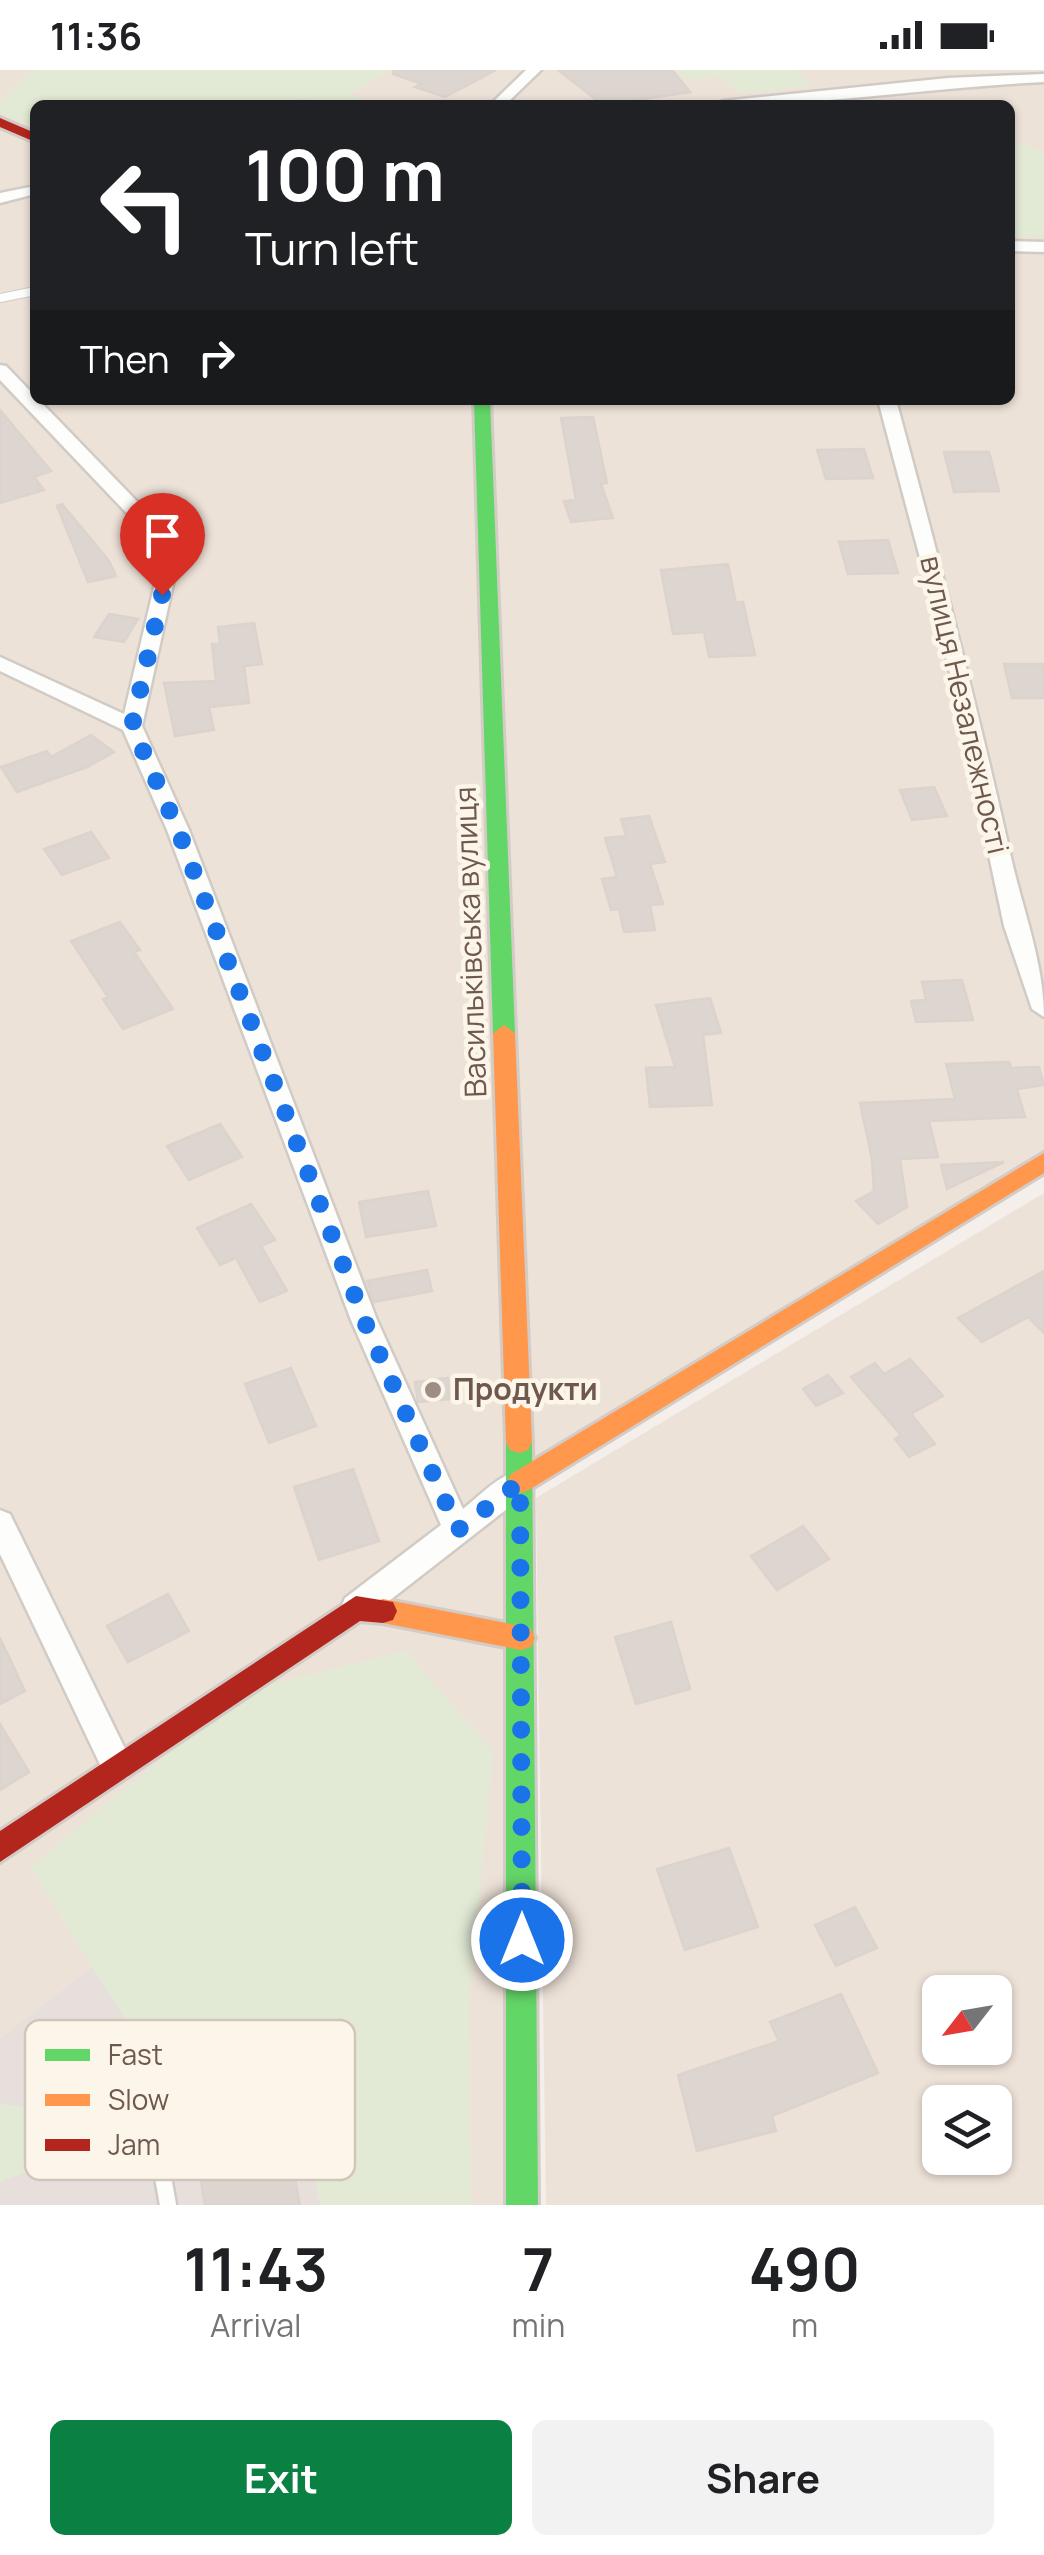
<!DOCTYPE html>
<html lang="en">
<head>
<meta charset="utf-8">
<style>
	:root { --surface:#fff; --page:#f2f2f2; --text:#202124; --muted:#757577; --accent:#0b8043 }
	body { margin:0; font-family:Manrope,sans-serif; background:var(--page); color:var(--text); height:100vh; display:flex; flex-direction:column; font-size:38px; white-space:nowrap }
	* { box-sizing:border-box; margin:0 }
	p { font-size:32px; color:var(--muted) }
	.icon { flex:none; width:55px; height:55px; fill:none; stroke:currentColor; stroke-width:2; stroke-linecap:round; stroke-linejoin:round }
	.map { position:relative; height:2135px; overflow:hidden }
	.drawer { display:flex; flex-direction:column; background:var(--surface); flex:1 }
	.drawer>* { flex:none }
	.banner { position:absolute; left:30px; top:30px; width:985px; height:305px; border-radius:15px; box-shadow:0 2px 8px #0004; background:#202124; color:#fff; overflow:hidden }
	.needle { width:65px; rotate:239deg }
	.buttons { position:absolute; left:922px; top:1905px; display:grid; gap:20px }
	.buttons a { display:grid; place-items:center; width:90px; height:90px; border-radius:15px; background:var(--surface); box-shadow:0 2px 8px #0004; font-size:50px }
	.pin { position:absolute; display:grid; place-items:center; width:85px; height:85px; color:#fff; margin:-102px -42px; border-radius:50% 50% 50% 0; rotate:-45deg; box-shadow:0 0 10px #0007 }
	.pin .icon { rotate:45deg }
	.me { position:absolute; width:110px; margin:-55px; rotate:0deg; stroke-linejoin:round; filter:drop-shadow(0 0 8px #0008) }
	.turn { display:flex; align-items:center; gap:35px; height:210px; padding:0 50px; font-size:45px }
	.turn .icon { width:130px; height:130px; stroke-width:2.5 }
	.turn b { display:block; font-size:70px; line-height:85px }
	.then { display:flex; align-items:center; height:95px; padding:0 50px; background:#0003; gap:20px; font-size:38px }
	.eta { display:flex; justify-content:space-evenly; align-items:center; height:170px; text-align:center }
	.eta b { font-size:60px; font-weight:700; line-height:70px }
	.cta { display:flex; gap:20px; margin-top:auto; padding:20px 50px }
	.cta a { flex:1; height:115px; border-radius:15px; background:var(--accent); color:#fff; font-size:40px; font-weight:700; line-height:115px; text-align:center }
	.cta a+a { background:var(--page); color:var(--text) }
	.status { display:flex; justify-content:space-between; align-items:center; height:70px; padding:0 50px; background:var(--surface); direction:ltr }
	.status svg { height:28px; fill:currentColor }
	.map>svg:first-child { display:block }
</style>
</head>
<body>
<div class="status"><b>11:36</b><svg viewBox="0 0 49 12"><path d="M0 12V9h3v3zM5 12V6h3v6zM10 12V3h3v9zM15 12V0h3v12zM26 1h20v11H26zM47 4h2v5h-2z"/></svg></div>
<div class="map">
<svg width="1044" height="2135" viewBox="0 0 1044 2135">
	<rect width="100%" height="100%" fill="#f4efea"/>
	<g fill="#ede2d8" fill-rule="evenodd">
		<path d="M 0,0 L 1044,0 L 1044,1095 L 520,1412 L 522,2135 L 0,2135 ZM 35,35 L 1010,35 L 1010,330 L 35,330 Z"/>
		<path d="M 1044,1123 L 1044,2135 L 546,2135 L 536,1428 ZM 940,1922 L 995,1922 L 995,1978 L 940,1978 ZM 940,2032 L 995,2032 L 995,2088 L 940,2088 Z"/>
	</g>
	<polygon fill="#e6dfdb" points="401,1656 442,2135 0,2135 0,1969"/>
	<g fill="#e2ead6">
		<polygon points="34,0 392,0 349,23 377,35 320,35 305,27 276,35 188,35 179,31 97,35 86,31 35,35 35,52 28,55 0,43 0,32"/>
		<polygon points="676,0 796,0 811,16 741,24 721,7 688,10"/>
		<polygon points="1010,69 1044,82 1044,167 1010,167"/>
		<polygon points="406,1581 493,1682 469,1936 471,2135 320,2135 294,2006 0,2112 0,2033 56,2044 129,1956 30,1797 244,1621"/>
	</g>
	<g fill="#ddd5d0" stroke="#dcd3cd" stroke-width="2.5">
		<polygon points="394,0 496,0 445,27 415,17 422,14 393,4"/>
		<polygon points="558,0 672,0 690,22 603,35"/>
		<polygon points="0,340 51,401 34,407 44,420 0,433"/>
		<polygon points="593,347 607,413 601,414 613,448 571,452 564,431 576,430 561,348"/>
		<polygon points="864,379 873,408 826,409 817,380"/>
		<polygon points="944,382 989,382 999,421 954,422"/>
		<polygon points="62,434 109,491 116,506 88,512 57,436"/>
		<polygon points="888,470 898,503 848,504 839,472"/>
		<polygon points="728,494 736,533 743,532 755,585 709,587 704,562 673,564 661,500"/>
		<polygon points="109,544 138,549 124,572 94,567"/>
		<polygon points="254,553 262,594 244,596 249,633 209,637 214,660 175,666 164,613 216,611 212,574 220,574 218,557"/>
		<polygon points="1004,594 1044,594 1044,628 1012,628"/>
		<polygon points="91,665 114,682 87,697 17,722 1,697 47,681 51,687"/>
		<polygon points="934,717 947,746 912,750 900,720"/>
		<polygon points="649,746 665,792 650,794 663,834 650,835 655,860 624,862 619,839 611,840 602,809 617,807 605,768 626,766 621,749"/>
		<polygon points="91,762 109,788 62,805 44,779"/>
		<polygon points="120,852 140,880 134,882 173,939 123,959 103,929 108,927 71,871"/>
		<polygon points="962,910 973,950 916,952 911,931 926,930 922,912"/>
		<polygon points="710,928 721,963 703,965 712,1035 650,1037 646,998 675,997 656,935"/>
		<polygon points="1009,992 1011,998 1039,997 1044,1015 1017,1019 1025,1047 929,1051 938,1087 900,1089 907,1137 878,1154 856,1131 874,1121 872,1089 860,1033 955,1029 946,994"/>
		<polygon points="220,1054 242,1087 189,1110 167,1076"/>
		<polygon points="1004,1092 947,1119 941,1095"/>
		<polygon points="428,1121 436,1156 366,1167 359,1132"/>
		<polygon points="251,1134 275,1170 261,1176 287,1221 260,1232 236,1188 220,1195 197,1158"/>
		<polygon points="427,1200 432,1221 374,1232 367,1211"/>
		<polygon points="1044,1201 1044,1263 1028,1247 982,1272 958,1248"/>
		<polygon points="910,1289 943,1326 911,1344 935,1374 909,1387 895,1369 901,1365 851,1307 875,1293 884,1304"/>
		<polygon points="291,1298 316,1356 269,1373 245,1314"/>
		<polygon points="828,1305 843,1323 816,1336 803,1319"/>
		<polygon points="448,1308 450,1329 418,1332 415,1312"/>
		<polygon points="353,1399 379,1471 319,1490 294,1417"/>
		<polygon points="803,1456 829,1489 777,1520 751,1486"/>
		<polygon points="168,1524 189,1561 128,1592 107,1556"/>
		<polygon points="671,1552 690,1619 636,1634 615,1567"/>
		<polygon points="0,1568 25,1621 0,1634"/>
		<polygon points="0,1654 29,1702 0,1720"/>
		<polygon points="729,1778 758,1857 685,1880 657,1799"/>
		<polygon points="855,1837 877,1878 836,1896 815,1855"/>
		<polygon points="841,1924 878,2003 772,2046 776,2061 697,2081 678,2005 779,1971 770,1952"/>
		<polygon points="282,2042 300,2135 205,2135 194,2068"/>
	</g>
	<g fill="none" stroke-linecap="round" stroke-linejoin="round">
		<defs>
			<polyline id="lane-far1" points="0,228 35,221"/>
			<polyline id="lane" points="163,2107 168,2135"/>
			<g id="street">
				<polygon points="526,0 541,0 505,35 490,35"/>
				<path d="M 1044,4 L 1044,12 C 935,17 825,35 716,35 L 723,31 L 948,8 Z"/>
				<polygon points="35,116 35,124 0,133 0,123"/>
				<polygon points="1010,171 1044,172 1044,182 1010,181"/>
				<path d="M 0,295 L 6,296 L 153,448 L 178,492 L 142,656 L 189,760 L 377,1250 L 463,1439 C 481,1425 507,1395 530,1403 L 534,1412 L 530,1421 L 367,1548 L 356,1552 L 345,1548 L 341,1538 L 345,1528 L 441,1455 L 351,1250 L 167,760 L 123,660 L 0,601 L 0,587 L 124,644 L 160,492 L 138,455 L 0,310 Z"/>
				<path d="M 878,330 L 896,330 C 937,481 976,631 1010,783 C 1022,838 1044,892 1044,947 L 1032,939 L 1004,856 L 948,593 Z"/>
				<polygon points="0,1440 10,1444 128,1685 133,1696 128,1707 117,1711 106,1707 0,1484"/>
			</g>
			<g id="fast">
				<polygon points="474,330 490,330 515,963 504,971 493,963"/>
				<polygon points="519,1361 528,1364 532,1372 538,2135 506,2135 506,1372 510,1364"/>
			</g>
			<g id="slow">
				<polygon points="504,955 515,963 532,1372 528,1380 519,1383 510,1380 506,1372 493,963"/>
				<polygon points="1044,1083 1044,1103 529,1420 520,1423 511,1420 507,1412 511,1404"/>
				<polygon points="383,1529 521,1556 531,1559 535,1568 531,1577 521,1580 383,1553 373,1550 369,1541 373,1532"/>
			</g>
			<g id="jam">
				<polygon points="0,48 35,63 35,72 0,57"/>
				<polygon points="356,1526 393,1532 397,1541 393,1550 383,1553 360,1551 0,1792 0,1761"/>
			</g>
		</defs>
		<use href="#lane-far1" stroke="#d1cbc5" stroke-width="10"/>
		<use href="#lane" stroke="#d1cbc5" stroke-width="21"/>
		<use href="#street" stroke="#d1cbc5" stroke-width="5"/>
		<use href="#fast" stroke="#d3ccc6" stroke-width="6"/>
		<use href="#slow" stroke="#d3ccc6" stroke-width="6"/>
		<use href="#jam" stroke="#d3ccc6" stroke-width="6"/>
		<use href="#lane-far1" stroke="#fdfdfc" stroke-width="8"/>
		<use href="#lane" stroke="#fdfdfc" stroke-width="16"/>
		<use href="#street" fill="#fdfdfc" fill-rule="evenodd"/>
		<use href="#fast" fill="#63d668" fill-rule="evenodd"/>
		<use href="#slow" fill="#ff974d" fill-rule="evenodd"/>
		<use href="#jam" fill="#b3261e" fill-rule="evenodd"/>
	</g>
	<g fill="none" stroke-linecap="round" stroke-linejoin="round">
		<polyline stroke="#1a73e8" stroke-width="18" stroke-dasharray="0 32.4" points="162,525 132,656 178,760 364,1250 458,1460 520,1412 522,1870"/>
	</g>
	<circle fill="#9e8d84" stroke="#fcf5ea" stroke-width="4" cx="433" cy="1320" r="10"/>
	<g text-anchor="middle" stroke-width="9" stroke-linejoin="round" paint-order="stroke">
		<g font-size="30" fill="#6f584d" stroke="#fcf5ea">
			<text transform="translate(964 635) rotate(77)" y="10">вулиця Незалежності</text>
			<text transform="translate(471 872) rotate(-92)" y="10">Васильківська вулиця</text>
		</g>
		<g font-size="30" font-weight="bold" fill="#6f584d" stroke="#fcf5ea" text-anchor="start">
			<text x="453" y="1330">Продукти</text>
		</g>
	</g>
	<rect x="25" y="1950" width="330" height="160" rx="15" fill="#fcf5ea" stroke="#d2c6bb" stroke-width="2.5"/>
	<rect x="45" y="1979" width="45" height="12" fill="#63d668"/>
	<rect x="45" y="2024" width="45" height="12" fill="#ff974d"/>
	<rect x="45" y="2069" width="45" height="12" fill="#b3261e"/>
	<g font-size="28" fill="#6f584d">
		<text x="108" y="1995">Fast</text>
		<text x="108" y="2040">Slow</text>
		<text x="108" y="2085">Jam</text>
	</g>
</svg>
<div class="buttons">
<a><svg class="needle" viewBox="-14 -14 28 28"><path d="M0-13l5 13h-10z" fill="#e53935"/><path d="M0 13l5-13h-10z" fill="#757577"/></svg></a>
<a><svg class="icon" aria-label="layers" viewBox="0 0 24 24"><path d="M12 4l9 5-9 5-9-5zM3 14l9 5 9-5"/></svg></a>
</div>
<div class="pin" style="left:162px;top:525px;background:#d93025"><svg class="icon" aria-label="arrive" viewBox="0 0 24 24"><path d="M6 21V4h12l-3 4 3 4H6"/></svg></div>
<svg class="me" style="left:522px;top:1870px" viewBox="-20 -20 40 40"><circle r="17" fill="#1a73e8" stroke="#fff" stroke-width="3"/><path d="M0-11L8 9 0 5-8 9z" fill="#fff"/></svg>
<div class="banner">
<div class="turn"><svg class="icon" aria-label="left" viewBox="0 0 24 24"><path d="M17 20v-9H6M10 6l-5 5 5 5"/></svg><div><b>100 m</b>Turn left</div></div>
<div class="then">Then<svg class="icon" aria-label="right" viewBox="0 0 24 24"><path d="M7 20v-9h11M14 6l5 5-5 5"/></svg></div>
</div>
</div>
<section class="drawer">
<div class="eta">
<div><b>11:43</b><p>Arrival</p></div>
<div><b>7</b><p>min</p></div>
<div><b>490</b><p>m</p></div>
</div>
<div class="cta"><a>Exit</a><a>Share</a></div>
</section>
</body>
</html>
